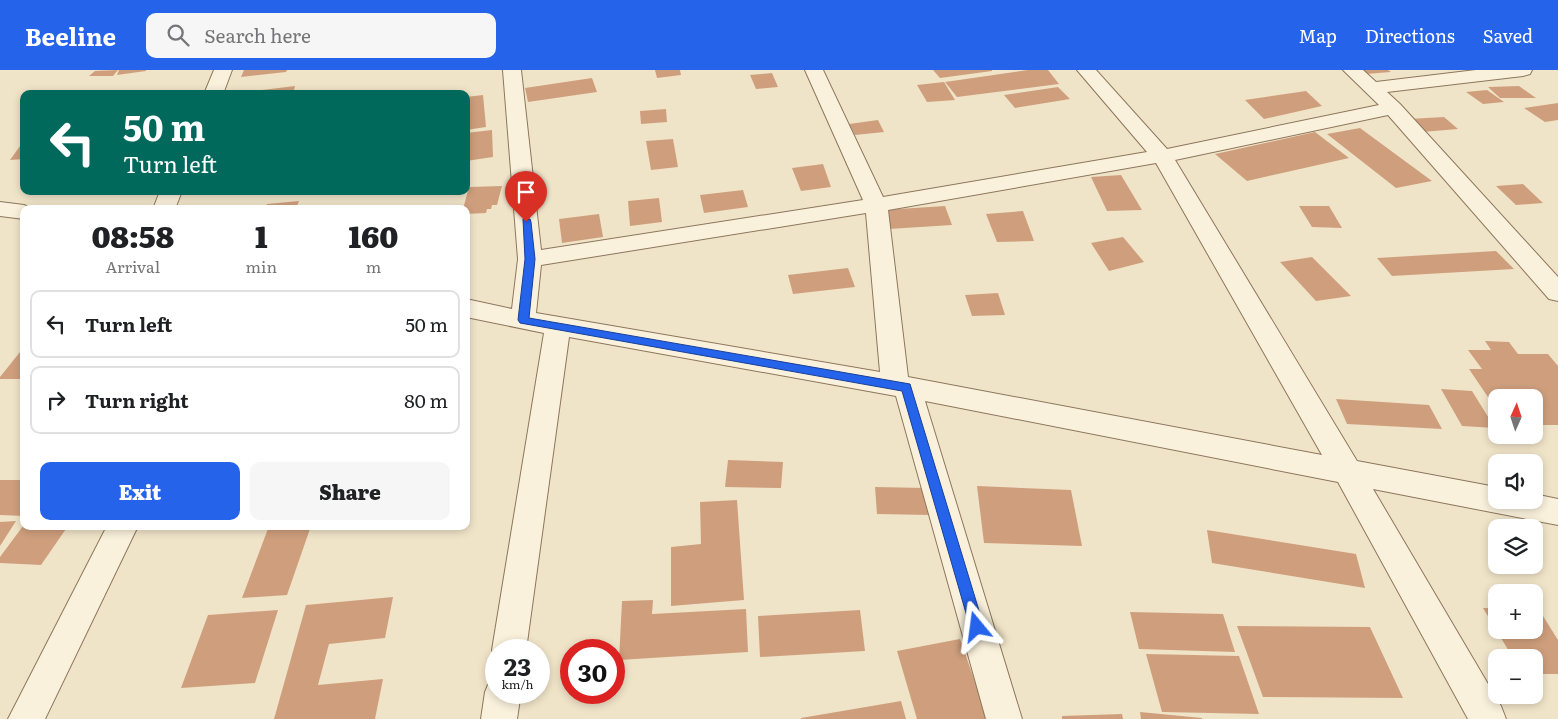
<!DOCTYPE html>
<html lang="en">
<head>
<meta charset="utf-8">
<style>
	:root { --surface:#fff; --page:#f6f6f6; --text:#202124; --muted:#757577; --line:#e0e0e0; --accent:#2563eb }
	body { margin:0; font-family:Literata,serif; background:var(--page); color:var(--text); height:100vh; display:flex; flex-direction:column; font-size:19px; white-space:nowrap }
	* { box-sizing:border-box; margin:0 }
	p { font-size:16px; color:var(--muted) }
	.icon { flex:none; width:28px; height:28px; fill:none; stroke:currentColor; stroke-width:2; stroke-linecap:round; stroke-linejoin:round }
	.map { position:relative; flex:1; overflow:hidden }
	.drawer { position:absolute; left:20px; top:135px; width:450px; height:325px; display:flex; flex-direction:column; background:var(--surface); border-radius:10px; box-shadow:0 2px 8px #0003 }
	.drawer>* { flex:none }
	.banner { position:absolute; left:20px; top:20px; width:450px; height:105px; border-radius:10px; box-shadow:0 2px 8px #0003; background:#00695c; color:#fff; overflow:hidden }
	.needle { width:32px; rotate:3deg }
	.controls { position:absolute; left:1488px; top:319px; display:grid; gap:10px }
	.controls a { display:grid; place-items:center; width:55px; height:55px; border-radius:10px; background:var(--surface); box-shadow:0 2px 8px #0003; font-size:25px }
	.speed { position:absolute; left:485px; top:569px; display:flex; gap:10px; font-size:25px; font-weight:700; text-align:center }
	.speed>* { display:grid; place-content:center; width:65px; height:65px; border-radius:50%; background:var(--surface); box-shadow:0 2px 8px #0003; line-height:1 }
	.speed small { font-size:12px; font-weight:400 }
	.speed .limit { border:8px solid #d22; background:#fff; color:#111 }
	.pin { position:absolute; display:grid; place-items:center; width:42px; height:42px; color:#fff; margin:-51px -21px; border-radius:50% 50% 50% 0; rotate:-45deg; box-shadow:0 0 5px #0007 }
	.pin .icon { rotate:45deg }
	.me { position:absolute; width:55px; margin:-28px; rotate:344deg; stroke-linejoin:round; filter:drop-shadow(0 0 4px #0008) }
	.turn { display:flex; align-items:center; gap:18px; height:105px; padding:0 20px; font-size:22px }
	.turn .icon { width:65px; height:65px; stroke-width:2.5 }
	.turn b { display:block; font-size:35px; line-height:42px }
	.eta { display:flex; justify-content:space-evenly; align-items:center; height:85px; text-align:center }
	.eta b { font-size:30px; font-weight:800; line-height:35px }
	.button { display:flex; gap:10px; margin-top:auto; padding:10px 20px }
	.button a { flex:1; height:58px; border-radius:10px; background:var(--accent); color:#fff; font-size:20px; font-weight:800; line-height:58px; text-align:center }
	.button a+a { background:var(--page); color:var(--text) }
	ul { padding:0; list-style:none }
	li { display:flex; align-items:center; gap:15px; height:68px; margin:0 10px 8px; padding:0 10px; border:2px solid var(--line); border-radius:10px }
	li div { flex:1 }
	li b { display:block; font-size:19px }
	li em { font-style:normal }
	header { display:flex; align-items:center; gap:30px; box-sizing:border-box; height:70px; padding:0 25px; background:var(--accent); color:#fff }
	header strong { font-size:24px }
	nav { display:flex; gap:28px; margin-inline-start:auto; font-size:18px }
	.search { width:350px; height:45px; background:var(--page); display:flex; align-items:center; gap:12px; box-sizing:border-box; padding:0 18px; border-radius:10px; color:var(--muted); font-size:19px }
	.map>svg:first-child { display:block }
</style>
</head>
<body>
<header>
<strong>Beeline</strong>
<div class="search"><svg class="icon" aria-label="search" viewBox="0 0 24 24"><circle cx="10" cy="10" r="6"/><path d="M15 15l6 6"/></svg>Search here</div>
<nav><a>Map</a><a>Directions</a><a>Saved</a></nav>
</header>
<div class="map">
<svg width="1558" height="649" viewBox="0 0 1558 649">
	<rect width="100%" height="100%" fill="#f0e4c8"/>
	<g fill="#cf9f7d">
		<polygon points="118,0 113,6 89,6 95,1"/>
		<polygon points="119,0 146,0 146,1 117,5"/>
		<polygon points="244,0 287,0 286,2 241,7"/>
		<polygon points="655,0 680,0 681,5 657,8"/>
		<polygon points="933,0 992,0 992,1 940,8"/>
		<polygon points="1028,0 1048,0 1059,14 957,27 945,12"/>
		<polygon points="1362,0 1388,0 1391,2 1366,4"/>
		<polygon points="772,3 778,17 756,19 750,5"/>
		<polygon points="592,8 597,22 528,32 525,18"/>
		<polygon points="944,12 955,30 927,32 917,15"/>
		<polygon points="295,16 293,24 238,24 238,23"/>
		<polygon points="1519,16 1536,28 1500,28 1488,17"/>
		<polygon points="1058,17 1070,29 1015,38 1004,25"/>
		<polygon points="1487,20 1504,32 1483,34 1466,22"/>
		<polygon points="1306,21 1322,36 1264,49 1245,30"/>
		<polygon points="483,25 486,57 466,60 466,27"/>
		<polygon points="1558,33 1558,50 1545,52 1524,38"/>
		<polygon points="666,39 667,52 641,54 640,41"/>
		<polygon points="1444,47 1458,59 1422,62 1409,49"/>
		<polygon points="878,50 884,62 855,65 849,54"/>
		<polygon points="1360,58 1432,111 1396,118 1327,64"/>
		<polygon points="492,60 493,87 466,91 466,63"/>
		<polygon points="1315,62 1349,88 1247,111 1215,84"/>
		<polygon points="673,69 678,97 651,100 646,71"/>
		<polygon points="24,75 24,89 10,90 20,76"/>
		<polygon points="823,94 831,117 801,121 792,98"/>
		<polygon points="1121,105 1142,140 1107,141 1091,107"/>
		<polygon points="1523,114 1543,133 1516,135 1496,116"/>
		<polygon points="502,116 497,135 492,135 491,139 487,139 486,143 466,144 466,139 463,139 469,117"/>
		<polygon points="743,120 748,137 704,143 700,125"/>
		<polygon points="659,128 662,152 630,156 628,131"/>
		<polygon points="299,131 296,139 265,139 267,134"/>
		<polygon points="945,136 952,155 889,159 883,140"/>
		<polygon points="1299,136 1329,136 1342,158 1312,157"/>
		<polygon points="1023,141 1034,171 997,172 986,144"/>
		<polygon points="599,144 603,167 562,173 559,149"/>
		<polygon points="1123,167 1144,192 1109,201 1091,173"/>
		<polygon points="1496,181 1514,199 1392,206 1377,188"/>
		<polygon points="1312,187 1351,226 1316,231 1280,192"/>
		<polygon points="848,198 855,217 793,224 788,205"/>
		<polygon points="998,223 1005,245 972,246 965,225"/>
		<polygon points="1485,271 1509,272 1518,284 1548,284 1558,296 1558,355 1534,355 1534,328 1496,328 1496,339 1469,299 1482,299 1468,280 1491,280"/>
		<polygon points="24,277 24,309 0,309 0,307"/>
		<polygon points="1441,319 1472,321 1495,358 1462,356"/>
		<polygon points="1336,329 1429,335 1442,359 1347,354"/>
		<polygon points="728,390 783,392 781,418 725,417"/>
		<polygon points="0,410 24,410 24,446 0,445"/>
		<polygon points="977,416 1071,420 1082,476 984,473"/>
		<polygon points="875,417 927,418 930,445 877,444"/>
		<polygon points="737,430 744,530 671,536 671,477 701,474 700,432"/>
		<polygon points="16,451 0,476 0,452"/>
		<polygon points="23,456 68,456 41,495 0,493 0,487"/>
		<polygon points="269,456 311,456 287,525 242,528"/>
		<polygon points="1207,460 1356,484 1365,518 1212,493"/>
		<polygon points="393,527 385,568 329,574 318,615 383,609 375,649 274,649 306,535"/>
		<polygon points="653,530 652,544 746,539 748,582 619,590 622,531"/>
		<polygon points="1483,538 1496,538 1496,560 1534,560 1534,538 1538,538 1558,570 1558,604 1534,604 1534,588 1513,588"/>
		<polygon points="278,540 255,613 181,618 208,545"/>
		<polygon points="860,540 865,581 760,587 758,546"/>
		<polygon points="1130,542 1223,544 1235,582 1139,579"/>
		<polygon points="1237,556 1370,557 1403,628 1263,627"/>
		<polygon points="960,569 988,649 917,649 897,581"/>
		<polygon points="1146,584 1239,586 1259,644 1162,642"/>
		<polygon points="901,631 906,649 801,649 801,648"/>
		<polygon points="1140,642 1202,648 1202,649 1141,649"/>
		<polygon points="1122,644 1123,649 1062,649 1062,646"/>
	</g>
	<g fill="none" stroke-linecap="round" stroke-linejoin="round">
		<defs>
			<g id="minor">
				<polygon points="214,0 232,0 223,24 204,24"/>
				<path d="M 503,0 L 521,0 L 541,180 L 863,130 L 805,0 L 823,0 L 883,127 L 1147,82 L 1077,0 L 1096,0 L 1167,79 L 1379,35 L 1343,0 L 1363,0 L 1376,12 L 1476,0 L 1532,0 L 1530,4 L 1523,6 L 1387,22 L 1400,34 L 1558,207 L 1558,231 L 1549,229 L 1388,45 L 1175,90 L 1357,391 L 1496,417 L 1496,430 L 1534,430 L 1534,424 L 1558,429 L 1558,455 L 1373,419 L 1501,636 L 1506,649 L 1468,649 L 1338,412 L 925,331 L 1022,649 L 986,649 L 896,326 L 569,267 L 526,580 L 496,580 L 496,590 L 492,580 L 544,263 L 466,247 L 466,229 L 512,239 L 518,189 ZM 1156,93 L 1322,385 L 908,307 L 888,140 ZM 866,143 L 880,302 L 536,243 L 541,195 Z"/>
				<polygon points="160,121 182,121 175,139 153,139"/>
				<polygon points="0,132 24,135 33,139 24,139 24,149 0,146"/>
				<polygon points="107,456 138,456 45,649 8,649"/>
				<polygon points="496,607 496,622 521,622 517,649 481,649 485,622 490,610"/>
			</g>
		</defs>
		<use href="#minor" stroke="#8d765c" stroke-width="2"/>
		<use href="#minor" fill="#faf1dc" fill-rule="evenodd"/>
	</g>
	<polygon fill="#2563eb" stroke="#184099" points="523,149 530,149 531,152 535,189 529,248 910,314 984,557 982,561 977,563 972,561 970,557 902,321 520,253 518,250 525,189"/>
</svg>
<div class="controls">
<a><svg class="needle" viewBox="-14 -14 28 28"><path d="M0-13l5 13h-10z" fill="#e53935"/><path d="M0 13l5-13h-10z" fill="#757577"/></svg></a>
<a><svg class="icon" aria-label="sound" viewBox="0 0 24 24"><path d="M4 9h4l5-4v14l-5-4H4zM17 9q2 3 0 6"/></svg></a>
<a><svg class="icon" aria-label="layers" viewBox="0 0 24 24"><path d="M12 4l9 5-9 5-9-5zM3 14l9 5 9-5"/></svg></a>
<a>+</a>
<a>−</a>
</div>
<div class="speed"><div>23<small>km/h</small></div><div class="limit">30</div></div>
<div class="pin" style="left:526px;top:152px;background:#d93025"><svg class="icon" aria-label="arrive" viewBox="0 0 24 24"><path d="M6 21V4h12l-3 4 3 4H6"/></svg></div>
<svg class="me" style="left:977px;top:557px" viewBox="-20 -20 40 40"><path d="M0-17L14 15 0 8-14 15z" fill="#2563eb" stroke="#fff" stroke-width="4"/></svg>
<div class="banner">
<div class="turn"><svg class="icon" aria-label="left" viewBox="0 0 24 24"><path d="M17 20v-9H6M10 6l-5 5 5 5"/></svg><div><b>50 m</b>Turn left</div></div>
</div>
<section class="drawer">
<div class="eta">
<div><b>08:58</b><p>Arrival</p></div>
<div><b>1</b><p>min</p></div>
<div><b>160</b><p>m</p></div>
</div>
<ul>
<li><svg class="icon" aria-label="left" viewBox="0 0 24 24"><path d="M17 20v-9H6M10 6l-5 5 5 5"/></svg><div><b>Turn left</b></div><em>50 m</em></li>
<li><svg class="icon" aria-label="right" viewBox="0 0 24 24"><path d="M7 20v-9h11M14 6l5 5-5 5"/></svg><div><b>Turn right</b></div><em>80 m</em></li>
</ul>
<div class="button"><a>Exit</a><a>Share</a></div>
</section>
</div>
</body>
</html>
